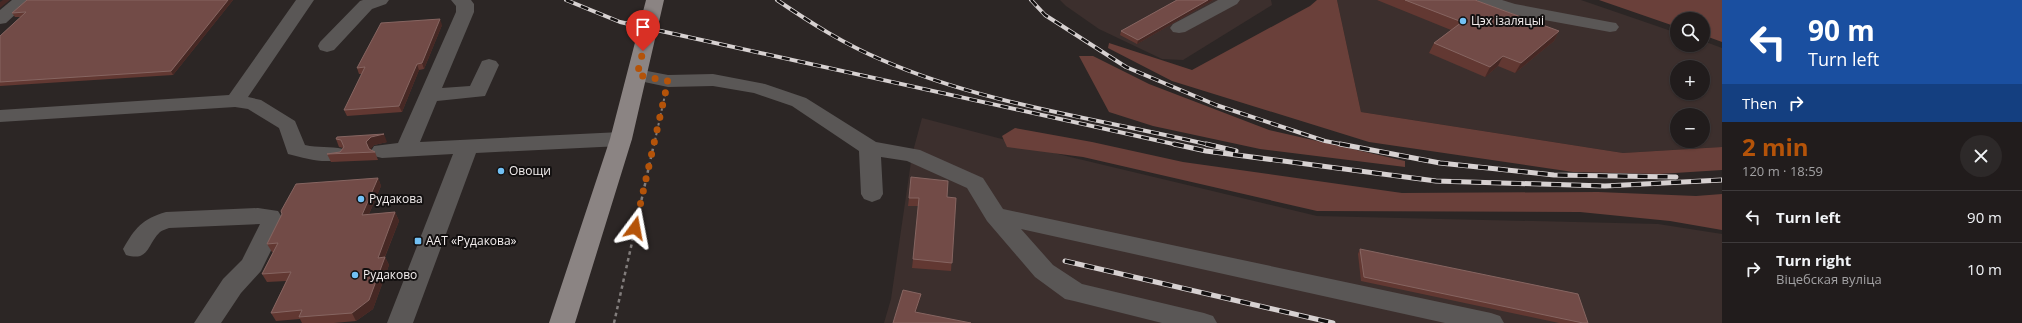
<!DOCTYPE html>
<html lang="en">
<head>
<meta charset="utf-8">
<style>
	:root { --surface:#211c1c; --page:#2d2929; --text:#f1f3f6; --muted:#a2a1a3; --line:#3e3a3b; --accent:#b45309 }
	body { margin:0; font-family:"Open Sans",sans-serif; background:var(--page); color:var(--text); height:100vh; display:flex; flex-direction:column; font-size:15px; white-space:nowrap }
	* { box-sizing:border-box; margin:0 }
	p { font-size:13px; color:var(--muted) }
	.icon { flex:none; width:22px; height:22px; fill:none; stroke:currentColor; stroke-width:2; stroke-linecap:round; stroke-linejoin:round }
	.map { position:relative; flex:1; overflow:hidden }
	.drawer { display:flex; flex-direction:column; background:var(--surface); width:300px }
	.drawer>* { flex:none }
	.hud { background:#1a4fa0; color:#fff; overflow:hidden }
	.controls { position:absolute; left:1670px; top:12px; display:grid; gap:8px }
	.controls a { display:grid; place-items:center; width:40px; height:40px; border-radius:50%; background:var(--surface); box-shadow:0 1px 3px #0004,0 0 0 1px var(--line); font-size:20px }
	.pin { position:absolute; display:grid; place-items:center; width:34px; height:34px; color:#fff; margin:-41px -17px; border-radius:50% 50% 50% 0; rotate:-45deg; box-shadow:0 0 4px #0007 }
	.pin .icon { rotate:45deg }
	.me { position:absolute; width:44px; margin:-22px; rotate:13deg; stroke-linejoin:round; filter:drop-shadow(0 0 3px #0008) }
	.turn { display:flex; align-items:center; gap:14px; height:84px; padding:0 20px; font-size:18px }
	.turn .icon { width:52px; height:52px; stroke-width:2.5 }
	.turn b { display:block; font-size:28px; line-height:34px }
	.then { display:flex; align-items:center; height:38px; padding:0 20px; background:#0003; gap:8px; font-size:15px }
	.round { display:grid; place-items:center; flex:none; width:42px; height:42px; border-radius:21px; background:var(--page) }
	.headline { display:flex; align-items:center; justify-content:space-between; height:68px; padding:0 20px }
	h1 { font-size:24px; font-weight:700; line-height:30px; color:var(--accent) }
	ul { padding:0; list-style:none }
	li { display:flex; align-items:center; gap:12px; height:52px; padding:0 20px; border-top:1px solid var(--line) }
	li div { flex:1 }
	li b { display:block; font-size:15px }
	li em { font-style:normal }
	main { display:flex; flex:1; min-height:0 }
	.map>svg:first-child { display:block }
</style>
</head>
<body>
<main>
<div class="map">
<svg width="1722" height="323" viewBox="0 0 1722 323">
	<rect width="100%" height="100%" fill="#2c2625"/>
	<g fill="#3c2f2d" fill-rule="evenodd">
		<polygon points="1060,0 1271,0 1272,5 1183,60 1162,59 1099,29 1066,6"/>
		<path d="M 1337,0 L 1581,0 L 1677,33 L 1677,45 L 1703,45 L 1703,41 L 1722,48 L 1722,147 L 1623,153 L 1361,112 ZM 1677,67 L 1703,67 L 1703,93 L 1677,93 ZM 1677,115 L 1703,115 L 1703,141 L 1677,141 Z"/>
		<polygon points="922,118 1062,155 1317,216 1658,224 1722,234 1722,323 884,323 891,299 912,155"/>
	</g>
	<g fill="#6a403a">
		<polygon points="1317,0 1337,0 1361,112 1623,153 1722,147 1722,170 1659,174 1573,172 1369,142 1172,81 1108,48 1109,43 1192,70 1310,6"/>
		<polygon points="1599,0 1722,0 1722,42 1703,35 1703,19 1677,19 1677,27"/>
		<polygon points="1079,56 1093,56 1149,84 1269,130 1405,161 1405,167 1260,149 1153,126 1109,112"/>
		<polygon points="1015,128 1092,142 1183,162 1402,193 1598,192 1696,196 1722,194 1722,230 1670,221 1580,212 1317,211 1083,157 1007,147 1002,136"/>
	</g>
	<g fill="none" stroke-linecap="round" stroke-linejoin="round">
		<polyline stroke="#827d7c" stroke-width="2" stroke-dasharray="2.5 2.5" stroke-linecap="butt" points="654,145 665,95"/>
		<polyline stroke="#827d7c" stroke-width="2.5" stroke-dasharray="3.5 3.5" stroke-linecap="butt" points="614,323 654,144"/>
		<g fill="#5a5756" fill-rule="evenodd">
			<polygon points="12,0 31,0 6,23 0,24 0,10"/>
			<path d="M 296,0 L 314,0 L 248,97 L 261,100 L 295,121 L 305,145 C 318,148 330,146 343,149 L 346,154 L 343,159 C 324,164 307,159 288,154 L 279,128 L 248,109 L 235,107 L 0,122 L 0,110 L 229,95 Z"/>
			<polygon points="363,0 389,0 386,4 372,9 334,50 327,52 320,50 318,46 320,42 360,1"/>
			<polygon points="451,0 471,0 474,4 474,12 442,88 470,86 482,61 489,59 496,61 499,65 485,96 437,101 420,142 621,132 629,134 632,139 629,144 621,146 476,153 413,323 387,323 453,154 382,158 374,156 371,151 374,146 398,143 456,12 456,6"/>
			<polygon points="1218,0 1240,0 1237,4 1185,32 1179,33 1173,32 1170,28 1173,24"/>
			<polygon points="1477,0 1502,0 1515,4 1610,22 1616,23 1619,27 1616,31 1610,32 1511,14 1480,4"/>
			<polygon points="637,69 668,75 713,74 765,84 806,98 876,142 920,150 983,178 1003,209 1491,313 1500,316 1504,323 1445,323 1021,229 1053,265 1082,284 1204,313 1213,316 1217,323 1162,323 1074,301 1065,299 1035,277 987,221 967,188 907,161 881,157 883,194 880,199 872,202 864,199 861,194 859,151 792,106 754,93 713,86 668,87 630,79 627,75 630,71"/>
			<path d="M 258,208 L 278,211 L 285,222 L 261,271 L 241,293 L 221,323 L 194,323 L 223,279 L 242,260 L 260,224 L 169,228 C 167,229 162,230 160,232 C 147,244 150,262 126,255 L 123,249 C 135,228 142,219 166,212 Z"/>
		</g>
		<polygon fill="#8b8483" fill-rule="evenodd" points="646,0 664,0 632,139 575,323 549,323 610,139"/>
		<defs>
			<g id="rail-far1">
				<polyline points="566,0 620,22 1178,145"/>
				<path d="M 777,0 C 811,23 844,44 882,60 C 986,105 1101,119 1210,145"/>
				<polyline points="1031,0 1045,15 1126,67 1216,105 1325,141 1345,145"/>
			</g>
			<g id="rail">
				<polyline points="1174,144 1206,151 1436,181 1605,186 1722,180"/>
				<polyline points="1206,144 1236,151"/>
				<polyline points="1340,144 1440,163 1554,175 1676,177"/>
				<polyline points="1065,261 1333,323"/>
			</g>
		</defs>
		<use href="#rail-far1" stroke="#d7d1d1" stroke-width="4"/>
		<use href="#rail" stroke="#d7d1d1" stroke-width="5"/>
		<use href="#rail-far1" stroke="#131010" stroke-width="2.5" stroke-dasharray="8" stroke-linecap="butt"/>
		<use href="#rail" stroke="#131010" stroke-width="3.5" stroke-dasharray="10" stroke-linecap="butt"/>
	</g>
	<g fill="#623832">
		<polygon points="233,0 173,75 0,86 0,36 21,17 15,17 12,13"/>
		<polygon points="1177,0 1213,0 1137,44 1120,35 1121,31"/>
		<polygon points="1377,0 1475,0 1559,31 1554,41 1515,73 1498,66 1485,77 1429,53 1434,43 1451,30"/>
		<polygon points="442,25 424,69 419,70 402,112 347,116 344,110 362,74 359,74 357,68"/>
		<polygon points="336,139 387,142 374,145 370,149 375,152 378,160 331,162 327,154 340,152 343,148 339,147"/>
		<polygon points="378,178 381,186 369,214 395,212 399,221 385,257 389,265 373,309 356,321 334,323 302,323 300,319 276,321 271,313 286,281 267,282 262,274 273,252 272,252 267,244"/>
		<polygon points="947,197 956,198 951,271 912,268 919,206 908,206 909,198"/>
		<polygon points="1360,249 1588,323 1559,323 1361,281 1358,254"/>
	</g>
	<g fill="#462824">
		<polygon points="3,0 10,0 0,8 0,2"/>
		<polygon points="228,0 233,0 173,75 171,71"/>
		<polygon points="1208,0 1213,0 1137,44 1138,40"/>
		<polygon points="440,19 442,25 424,69 422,63"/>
		<polygon points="1559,31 1554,41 1515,73 1521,63"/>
		<polygon points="1503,56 1498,66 1485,77 1490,67"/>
		<polygon points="417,64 419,70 402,112 399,106"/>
		<polygon points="384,134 387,142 374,145 370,150 366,142 371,137"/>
		<polygon points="378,178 381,186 365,223 362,215"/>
		<polygon points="395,212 399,221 381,266 378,258"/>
		<polygon points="385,257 389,265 373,309 356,321 352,313"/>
		<polygon points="921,294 920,299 915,316 915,312"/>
	</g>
	<g fill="#724b47" stroke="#866561">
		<polygon points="27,0 228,0 171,71 0,82 0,36 26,12 12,13"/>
		<polygon points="1177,0 1208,0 1138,40 1121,31"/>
		<polygon points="1405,0 1475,0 1559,31 1521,63 1503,56 1490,67 1434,43 1462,22"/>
		<polygon points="440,19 422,63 417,64 399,106 344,110 365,67 357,68 381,23"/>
		<polygon points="384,134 371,137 366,142 369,149 375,152 327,154 340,152 344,147 341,140 336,139 337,137"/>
		<polygon points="911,177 948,181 947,197 956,198 952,263 913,259 919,198 909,198"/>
		<polygon points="378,178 362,215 395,212 378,258 385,257 369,300 352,313 299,317 302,310 271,313 291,272 262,274 278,243 267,244 282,214 281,211 296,184"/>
		<polygon points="1360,249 1578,294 1588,323 1583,323 1364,277"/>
		<polygon points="903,290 921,294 915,312 971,323 893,323"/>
	</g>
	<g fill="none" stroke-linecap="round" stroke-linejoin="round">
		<polyline stroke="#b45309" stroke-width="7" stroke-dasharray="0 12.6" points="635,228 668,81 637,75 643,51"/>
	</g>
	<g fill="#72c1f5" stroke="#131010" stroke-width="1.5">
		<circle cx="1463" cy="21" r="4"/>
		<circle cx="501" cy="171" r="4"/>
		<circle cx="361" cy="199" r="4"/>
		<rect x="414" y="237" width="8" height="8" rx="2"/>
		<circle cx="355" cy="275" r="4"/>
	</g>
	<g text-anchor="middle" stroke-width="4" stroke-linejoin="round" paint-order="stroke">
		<g font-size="12" fill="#f4efef" stroke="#131010" text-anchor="start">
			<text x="1471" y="25">Цэх ізаляцыі</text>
			<text x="509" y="175">Овощи</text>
			<text x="369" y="203">Рудакова</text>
			<text x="426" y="245">ААТ «Рудакова»</text>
			<text x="363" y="279">Рудаково</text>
		</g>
	</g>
</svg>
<div class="controls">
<a><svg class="icon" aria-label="search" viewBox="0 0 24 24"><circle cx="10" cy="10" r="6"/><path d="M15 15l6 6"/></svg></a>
<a>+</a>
<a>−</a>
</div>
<div class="pin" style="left:643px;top:51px;background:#d93025"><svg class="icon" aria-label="arrive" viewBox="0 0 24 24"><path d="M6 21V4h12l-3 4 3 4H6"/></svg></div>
<svg class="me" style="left:635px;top:228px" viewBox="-20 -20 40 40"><path d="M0-17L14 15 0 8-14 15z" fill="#b45309" stroke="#fff" stroke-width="4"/></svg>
</div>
<section class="drawer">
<div class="hud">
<div class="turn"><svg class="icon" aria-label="left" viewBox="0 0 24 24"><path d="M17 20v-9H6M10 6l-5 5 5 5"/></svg><div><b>90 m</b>Turn left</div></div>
<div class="then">Then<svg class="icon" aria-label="right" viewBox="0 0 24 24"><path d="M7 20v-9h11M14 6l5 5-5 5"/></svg></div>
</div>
<div class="headline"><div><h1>2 min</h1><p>120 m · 18:59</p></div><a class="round"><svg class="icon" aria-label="close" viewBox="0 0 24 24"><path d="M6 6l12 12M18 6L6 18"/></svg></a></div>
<ul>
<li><svg class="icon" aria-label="left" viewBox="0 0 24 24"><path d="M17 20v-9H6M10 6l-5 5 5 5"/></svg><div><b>Turn left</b></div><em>90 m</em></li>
<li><svg class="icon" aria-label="right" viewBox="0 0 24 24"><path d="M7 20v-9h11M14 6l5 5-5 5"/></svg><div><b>Turn right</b><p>Віцебская вуліца</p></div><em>10 m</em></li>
</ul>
</section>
</main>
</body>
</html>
